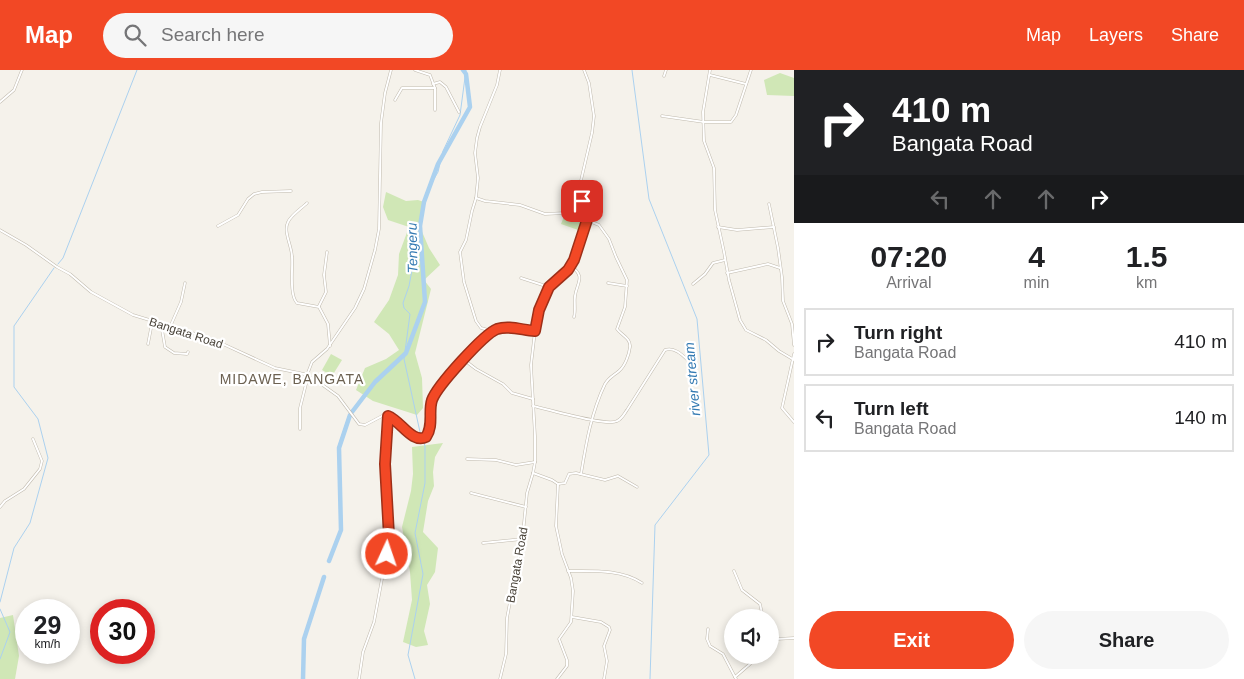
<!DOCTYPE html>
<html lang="en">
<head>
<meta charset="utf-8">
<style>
	:root { --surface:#fff; --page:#f6f6f6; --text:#202124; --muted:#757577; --line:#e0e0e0; --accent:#f24825 }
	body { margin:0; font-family:Arial,sans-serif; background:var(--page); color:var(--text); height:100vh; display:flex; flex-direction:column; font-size:19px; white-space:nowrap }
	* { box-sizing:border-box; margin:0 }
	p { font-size:16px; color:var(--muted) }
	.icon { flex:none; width:28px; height:28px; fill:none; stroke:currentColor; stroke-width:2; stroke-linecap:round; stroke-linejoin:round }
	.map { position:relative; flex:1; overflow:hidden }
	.side { display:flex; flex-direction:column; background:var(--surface); width:450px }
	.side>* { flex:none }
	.hud { background:#202124; color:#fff; overflow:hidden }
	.controls { position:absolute; left:724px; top:539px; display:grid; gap:10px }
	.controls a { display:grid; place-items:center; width:55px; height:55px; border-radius:50%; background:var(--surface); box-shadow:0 2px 8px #0003; font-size:25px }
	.speed { position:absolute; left:15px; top:529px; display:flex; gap:10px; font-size:25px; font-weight:700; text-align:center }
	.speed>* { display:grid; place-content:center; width:65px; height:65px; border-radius:50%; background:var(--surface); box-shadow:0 2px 8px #0003; line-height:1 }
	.speed small { font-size:12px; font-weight:400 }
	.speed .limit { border:8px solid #d22; background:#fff; color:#111 }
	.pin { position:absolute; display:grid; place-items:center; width:42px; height:42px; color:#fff; margin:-21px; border-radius:10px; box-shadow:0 2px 8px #0006 }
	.me { position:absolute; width:55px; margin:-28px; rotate:3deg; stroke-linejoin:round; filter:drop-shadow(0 0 4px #0008) }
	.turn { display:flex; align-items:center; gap:18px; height:105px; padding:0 15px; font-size:22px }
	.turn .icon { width:65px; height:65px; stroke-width:2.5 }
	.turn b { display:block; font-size:35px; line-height:42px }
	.lanes { display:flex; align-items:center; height:48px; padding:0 15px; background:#0003; justify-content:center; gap:25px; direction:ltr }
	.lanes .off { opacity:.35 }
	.eta { display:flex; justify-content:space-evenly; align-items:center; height:85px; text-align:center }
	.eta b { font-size:30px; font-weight:700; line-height:35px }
	.action { display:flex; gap:10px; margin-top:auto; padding:10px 15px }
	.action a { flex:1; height:58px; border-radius:30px; background:var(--accent); color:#fff; font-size:20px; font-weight:700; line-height:58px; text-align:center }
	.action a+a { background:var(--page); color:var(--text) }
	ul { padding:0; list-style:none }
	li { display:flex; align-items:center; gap:15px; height:68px; margin:0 10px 8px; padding:0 5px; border:2px solid var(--line); border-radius:0px }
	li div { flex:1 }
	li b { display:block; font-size:19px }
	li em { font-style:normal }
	header { display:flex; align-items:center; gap:30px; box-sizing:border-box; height:70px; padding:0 25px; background:var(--accent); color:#fff }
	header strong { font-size:24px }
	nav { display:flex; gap:28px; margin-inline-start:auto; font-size:18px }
	.search { width:350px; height:45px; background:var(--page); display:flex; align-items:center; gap:12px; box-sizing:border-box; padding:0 18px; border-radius:28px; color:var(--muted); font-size:19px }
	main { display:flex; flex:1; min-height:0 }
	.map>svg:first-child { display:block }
</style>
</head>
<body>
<header>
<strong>Map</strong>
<div class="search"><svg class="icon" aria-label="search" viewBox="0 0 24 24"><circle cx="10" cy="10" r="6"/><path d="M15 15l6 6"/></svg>Search here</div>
<nav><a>Map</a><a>Layers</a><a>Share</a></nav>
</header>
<main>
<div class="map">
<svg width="794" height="609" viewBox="0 0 794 609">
	<rect width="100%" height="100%" fill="#f5f2eb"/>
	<g fill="#d0e7b6">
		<polygon points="780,3 794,8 794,26 767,25 764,10"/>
		<polygon points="386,122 406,131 418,130 424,132 420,157 429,178 440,195 424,210 431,219 415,283 422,308 423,338 417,345 373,331 356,320 365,298 386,289 399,280 389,264 374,252 389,230 398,205 399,184 409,157 388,150 383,137"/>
		<polygon points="565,144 585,151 581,161 561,154"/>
		<polygon points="331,284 342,290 332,306 322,300"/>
		<polygon points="443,373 435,387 433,402 434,416 428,431 423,462 438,478 435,502 427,515 430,534 424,561 428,575 416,577 403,572 412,530 410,502 402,457 411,421 413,404 412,377"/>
		<polygon points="13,545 19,586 15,609 0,609 0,548"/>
	</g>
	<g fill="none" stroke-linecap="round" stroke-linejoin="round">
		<g stroke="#abd1ef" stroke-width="1">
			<polyline points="632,0 649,129 697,249 709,385 655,455 650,609"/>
			<polyline points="421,152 426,123 438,102 443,81 460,45 466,0"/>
			<polyline points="58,194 63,188 137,0"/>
			<polyline points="0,532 14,478 30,453 48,388 38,349 14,317 14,256 54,198"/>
			<polyline points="0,539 10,562 0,589"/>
			<polyline points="415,609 408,585 423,504 415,463 425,413 425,376 420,362 404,289 410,244 404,238 403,233 409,216 418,168"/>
		</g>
		<g stroke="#abd1ef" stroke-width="4.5">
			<polyline points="352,342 375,312 406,283 425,232 420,156 424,132 438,94 470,37 466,4 463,0"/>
			<polyline points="329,491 341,460 339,378 350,345"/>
			<polyline points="303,609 304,569 324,507"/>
		</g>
		<defs>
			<g id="minor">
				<polyline points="415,0 430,5 435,18 435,40"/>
				<polyline points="710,0 703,42 704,71 714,98 715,140 724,182 729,210 740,250 746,260 766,270 779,281 794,290"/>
				<polyline points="710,5 746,14"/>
				<polyline points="664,6 666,0"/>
				<polyline points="433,14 440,12 446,17 459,42"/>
				<polyline points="395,30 402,18 435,18"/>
				<polyline points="0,32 14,20 22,0"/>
				<polyline points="662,46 704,52 731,52 736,45 751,0"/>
				<path d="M 476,128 L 485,131 L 520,135 L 545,144 L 565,143 L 587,150 L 599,155 L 609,169 L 616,187 L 627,210 L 625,237 L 617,259 C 621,265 631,268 630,277 C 629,285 625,296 619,301 C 613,306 609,307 605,314 C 591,343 586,374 581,404"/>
				<path d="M 307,133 C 302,138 291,145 288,152 C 283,162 292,176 292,187 C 293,198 289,225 297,233 L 319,237 L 328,254 L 330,276"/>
				<polyline points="769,134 778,178 782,207 783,231 792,254 794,275"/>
				<polyline points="218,156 238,145 248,129 254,124 262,122 291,121"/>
				<polyline points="718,157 737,160 774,157"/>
				<path d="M 0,160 L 26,175 L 57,197 L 70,204 L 91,222 L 133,245 L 212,269 L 275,298 L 304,304 L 317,311 L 338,326 L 359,354 L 365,355 L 384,345 C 399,349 409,369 423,369 L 427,367 L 430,359 L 433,328 L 463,289 L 482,269 L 494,260 L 505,257 L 535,261"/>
				<path d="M 571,196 C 586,207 577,212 575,226 C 574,233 576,240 574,247"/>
				<polyline points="727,203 768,194 780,198"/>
				<polyline points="521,208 549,217"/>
				<polyline points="608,213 627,216"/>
				<polyline points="693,214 705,204 713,193 725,190"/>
				<polyline points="319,236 326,222 324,205 327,182"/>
				<polyline points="161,254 165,277 174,283 187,284 188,282"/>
				<polyline points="170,257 181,232 185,213"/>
				<polyline points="492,261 481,258 476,251 464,212 460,182 466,170 472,141 476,128 478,108 475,83 477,68 480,57 497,15 500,0"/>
				<polyline points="148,274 152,253"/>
				<polyline points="794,284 782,338 794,352"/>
				<polyline points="463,289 476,299 503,314 512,323 533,329"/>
				<polyline points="307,305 312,292 327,279 355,238 364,219 375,180 379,159 381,53 385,23 391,0"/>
				<path d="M 533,336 C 548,339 607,357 617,351 C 622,349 624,344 627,340 L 665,280 C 676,276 685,288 693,295"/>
				<polyline points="300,359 300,338 308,306"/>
				<polyline points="467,389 496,390 516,395 535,392"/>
				<polyline points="533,403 552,410 558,414 556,456 562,484 571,508 573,521 571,552 559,569 567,590 567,596 557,609"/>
				<polyline points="558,414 565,413 569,404 576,403 605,410 618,406 637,417"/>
				<polyline points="471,423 526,437"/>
				<polyline points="0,437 5,431 24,419 40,399 42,391 33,369"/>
				<polyline points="483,473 522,469"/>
				<path d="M 568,501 C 593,501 621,499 642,513"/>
				<polyline points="734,501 742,520 760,534 763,548"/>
				<polyline points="572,547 601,552 609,557 610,560 604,576 607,591 604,609"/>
				<polyline points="708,559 707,569 710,576 723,584 736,609"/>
				<polyline points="770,563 775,570"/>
				<polyline points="770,573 777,569 794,568"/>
				<polyline points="735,607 750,594 759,585"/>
				<polyline points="359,609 363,582 374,552 389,471 385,402 388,346"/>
				<polyline points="500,609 506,584 507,548 523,463 527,423 533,403 535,392 535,366 531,295 535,261 545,225 553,213 571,196 587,150 579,119 592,63 594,46 589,13 584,0"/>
			</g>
		</defs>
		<use href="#minor" stroke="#c0baae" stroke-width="3"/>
		<use href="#minor" stroke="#fff" stroke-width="2"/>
	</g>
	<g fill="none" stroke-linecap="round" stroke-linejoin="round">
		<defs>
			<path id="route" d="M 387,484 L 389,466 L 385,394 L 388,346 C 401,351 412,374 426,367 C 434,355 428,342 432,330 C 437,316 484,264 497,259 C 509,255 522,260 535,261 L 539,240 L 549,217 L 568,200 L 574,190 L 587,150 L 582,131"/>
		</defs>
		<use href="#route" stroke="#9d2f18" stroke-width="12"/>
		<use href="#route" stroke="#f24825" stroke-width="9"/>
	</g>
	<g text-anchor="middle" stroke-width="4.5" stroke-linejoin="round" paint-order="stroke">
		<g font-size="12" fill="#494339" stroke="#fff">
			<text transform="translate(186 263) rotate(18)" y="4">Bangata Road</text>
			<text transform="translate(517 495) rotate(-80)" y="4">Bangata Road</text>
		</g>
		<g font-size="14" font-style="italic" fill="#357bb3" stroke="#fff">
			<text transform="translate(412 178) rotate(-91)" y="5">Tengeru</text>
			<text transform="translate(692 309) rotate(-95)" y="5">river stream</text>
		</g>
		<g font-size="14" letter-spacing="1" fill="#6c6151" stroke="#fff">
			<text x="292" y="314">MIDAWE, BANGATA</text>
		</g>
	</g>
</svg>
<div class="controls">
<a><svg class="icon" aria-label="sound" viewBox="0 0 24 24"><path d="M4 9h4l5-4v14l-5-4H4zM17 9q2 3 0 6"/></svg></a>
</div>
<div class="speed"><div>29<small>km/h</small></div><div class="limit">30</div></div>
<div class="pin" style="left:582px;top:131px;background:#d93025"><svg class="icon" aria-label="arrive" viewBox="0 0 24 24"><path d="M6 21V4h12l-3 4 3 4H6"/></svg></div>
<svg class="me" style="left:387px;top:484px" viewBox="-20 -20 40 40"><circle r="17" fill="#f24825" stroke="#fff" stroke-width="3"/><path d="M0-11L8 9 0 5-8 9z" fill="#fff"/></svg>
</div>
<section class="side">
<div class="hud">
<div class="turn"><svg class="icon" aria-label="right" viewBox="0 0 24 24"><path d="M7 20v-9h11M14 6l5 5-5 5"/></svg><div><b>410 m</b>Bangata Road</div></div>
<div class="lanes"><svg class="icon off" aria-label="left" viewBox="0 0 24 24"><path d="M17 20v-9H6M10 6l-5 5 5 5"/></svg><svg class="icon off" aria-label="ahead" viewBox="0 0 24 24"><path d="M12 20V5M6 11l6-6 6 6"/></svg><svg class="icon off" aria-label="ahead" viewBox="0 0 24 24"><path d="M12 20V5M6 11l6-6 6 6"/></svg><svg class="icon" aria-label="right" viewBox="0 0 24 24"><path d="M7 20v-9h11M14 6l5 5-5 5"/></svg></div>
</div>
<div class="eta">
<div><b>07:20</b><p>Arrival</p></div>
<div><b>4</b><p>min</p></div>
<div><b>1.5</b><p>km</p></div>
</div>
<ul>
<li><svg class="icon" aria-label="right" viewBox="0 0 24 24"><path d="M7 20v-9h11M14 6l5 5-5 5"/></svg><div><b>Turn right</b><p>Bangata Road</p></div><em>410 m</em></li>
<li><svg class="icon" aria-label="left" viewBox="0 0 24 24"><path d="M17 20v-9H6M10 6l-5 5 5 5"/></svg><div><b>Turn left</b><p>Bangata Road</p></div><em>140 m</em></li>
</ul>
<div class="action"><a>Exit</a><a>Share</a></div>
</section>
</main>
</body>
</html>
